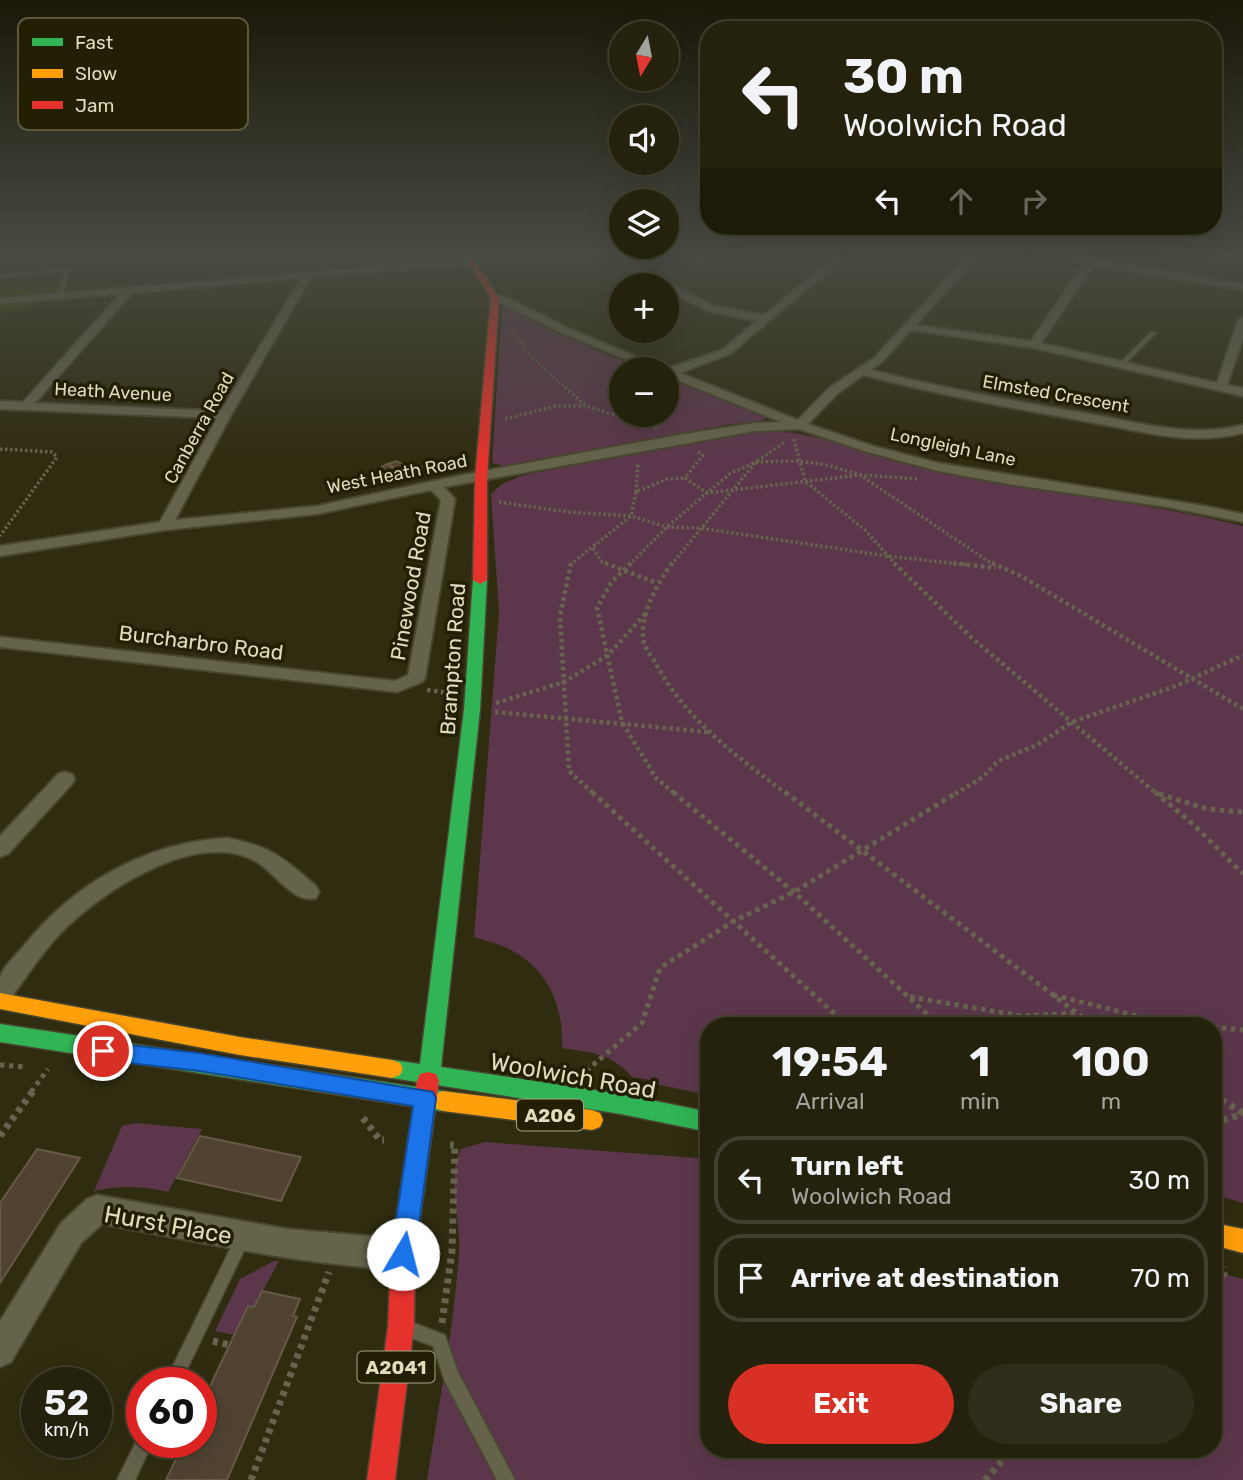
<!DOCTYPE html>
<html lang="en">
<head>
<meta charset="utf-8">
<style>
	:root { --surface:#24210c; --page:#302e1a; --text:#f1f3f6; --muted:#a3a39d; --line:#413e2d; --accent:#d93025 }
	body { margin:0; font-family:Rubik,sans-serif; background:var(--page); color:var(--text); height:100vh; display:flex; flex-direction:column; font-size:26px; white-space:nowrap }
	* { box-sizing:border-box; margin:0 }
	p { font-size:23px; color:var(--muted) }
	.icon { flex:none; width:38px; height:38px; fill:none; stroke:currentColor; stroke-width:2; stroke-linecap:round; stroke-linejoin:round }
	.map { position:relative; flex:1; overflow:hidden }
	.drawer { position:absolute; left:700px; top:1017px; width:522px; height:441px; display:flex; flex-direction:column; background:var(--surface); border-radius:28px; box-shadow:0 7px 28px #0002,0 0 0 2px var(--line) }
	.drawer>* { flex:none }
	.banner { position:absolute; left:700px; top:21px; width:522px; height:214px; border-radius:28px; box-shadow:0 7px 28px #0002,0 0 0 2px var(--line); background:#24210c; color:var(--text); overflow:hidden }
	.needle { width:46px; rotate:190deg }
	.controls { position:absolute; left:609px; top:21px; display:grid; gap:14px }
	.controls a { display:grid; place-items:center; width:70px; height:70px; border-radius:50%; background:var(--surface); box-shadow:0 7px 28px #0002,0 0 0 2px var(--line); font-size:35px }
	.speed { position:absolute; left:21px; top:1367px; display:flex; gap:14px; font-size:35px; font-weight:700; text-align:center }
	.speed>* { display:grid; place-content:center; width:91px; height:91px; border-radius:50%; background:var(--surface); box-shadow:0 7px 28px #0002,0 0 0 2px var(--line); line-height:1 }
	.speed small { font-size:18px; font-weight:400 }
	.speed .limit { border:10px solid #d22; background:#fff; color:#111 }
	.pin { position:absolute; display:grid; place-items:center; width:60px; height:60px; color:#fff; margin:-30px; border:4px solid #fff; border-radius:50%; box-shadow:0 2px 7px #0007 }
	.me { position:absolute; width:77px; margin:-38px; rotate:8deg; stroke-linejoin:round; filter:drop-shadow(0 0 5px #0008) }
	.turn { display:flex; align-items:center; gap:24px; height:147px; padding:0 28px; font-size:32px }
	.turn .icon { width:91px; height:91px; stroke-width:2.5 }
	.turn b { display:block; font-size:49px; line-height:60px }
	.lanes { display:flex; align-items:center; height:66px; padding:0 28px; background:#0003; justify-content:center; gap:35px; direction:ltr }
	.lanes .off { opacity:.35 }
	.eta { display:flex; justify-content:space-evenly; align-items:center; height:119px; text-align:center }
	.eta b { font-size:42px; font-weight:700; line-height:49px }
	.cta { display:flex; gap:14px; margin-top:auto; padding:14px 28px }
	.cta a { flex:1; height:80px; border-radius:42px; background:var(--accent); color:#fff; font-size:28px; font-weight:700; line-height:80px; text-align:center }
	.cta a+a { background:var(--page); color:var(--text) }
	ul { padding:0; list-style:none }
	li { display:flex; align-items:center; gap:21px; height:88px; margin:0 14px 10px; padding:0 14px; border:4px solid var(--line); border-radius:28px }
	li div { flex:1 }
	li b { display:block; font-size:26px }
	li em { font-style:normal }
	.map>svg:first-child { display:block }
</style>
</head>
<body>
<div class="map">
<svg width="1243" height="1480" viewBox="0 0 1243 1480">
	<rect width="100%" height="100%" fill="#302c10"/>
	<g fill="#423c02">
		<polygon points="1243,253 1243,267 1161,254 1162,253"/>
		<polygon points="63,285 60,296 34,302 25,310 0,313 0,291"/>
	</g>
	<g fill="#5c374b">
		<polygon points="502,304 553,332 642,369 621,369 621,415 667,415 667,379 768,416 762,421 730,424 504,466 492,463"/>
		<path d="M 763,431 C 823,430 880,461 939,472 C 1040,492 1142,501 1243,526 L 1243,1203 L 1213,1194 L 1213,1026 L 709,1026 L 709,1095 L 650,1083 L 650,1080 L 632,1077 C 613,1054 590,1052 562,1048 C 564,1008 549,970 511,950 C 501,944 486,941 474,937 L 499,612 L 491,494 L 502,484 L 521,476 L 716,436 Z"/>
		<path d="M 135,1123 L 202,1129 L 168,1192 C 142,1186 120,1185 94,1191 L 122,1126 Z"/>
		<path d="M 485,1142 L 709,1159 L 709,1449 L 1213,1449 L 1213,1271 L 1243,1279 L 1243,1480 L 427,1480 C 439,1405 453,1330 459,1255 C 462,1219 445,1182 461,1149 Z"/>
		<polygon points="274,1261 279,1261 254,1307 248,1306 234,1335 215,1331 240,1279"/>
	</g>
	<g fill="#504332" stroke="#665948" stroke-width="2">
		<polygon points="396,461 400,463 427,467 405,475 388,464"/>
		<polygon points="387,464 393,468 405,475 392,479 377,470"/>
		<polygon points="200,1136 301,1157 281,1201 177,1178"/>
		<polygon points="37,1149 80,1158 0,1283 0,1203"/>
		<polygon points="262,1291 300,1299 293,1316 297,1317 227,1480 166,1480 184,1442 201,1442 201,1405 248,1306 254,1307"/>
	</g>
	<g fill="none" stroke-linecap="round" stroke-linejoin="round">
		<defs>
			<g id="lane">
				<polygon points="70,269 63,296 60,298 57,296 65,272 0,277 0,275"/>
				<polygon points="1151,332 1156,333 1123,366 1119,366 1119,364"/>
				<polygon points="243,1231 248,1233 250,1238 181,1382 165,1382 238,1233"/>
				<polygon points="414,1323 445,1335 458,1372 515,1480 497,1480 445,1382 433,1346 408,1337 406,1331 408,1325"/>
				<polygon points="142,1435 142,1442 153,1442 135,1480 117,1480 139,1436"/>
			</g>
			<g id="street">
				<path d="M 615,253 L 625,253 L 641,269 L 715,306 L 764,315 L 839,253 L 850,253 L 730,354 L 680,373 L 798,420 L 829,388 L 874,358 L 966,258 L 974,253 L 986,253 L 972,262 L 916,325 L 1031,341 L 1084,263 L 1035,253 L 1057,253 L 1243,284 L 1243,290 L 1093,265 L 1041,343 L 1217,383 L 1238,320 L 1243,317 L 1243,338 L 1227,385 L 1243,388 L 1243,396 L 1034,348 L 911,330 L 882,362 L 871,370 C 943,388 1017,402 1090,414 C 1142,423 1191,438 1243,425 L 1243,433 C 1192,446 1145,432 1095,423 C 1017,409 940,395 863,375 L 837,394 L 808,424 L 873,446 L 938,463 L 1205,506 L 1243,514 L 1243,522 L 1167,507 L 1014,485 L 938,471 L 864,451 L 799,429 L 755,431 L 444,487 L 455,499 L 425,678 L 422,682 L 397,692 L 0,647 L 0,637 L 395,681 L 408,675 L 441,500 L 431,490 L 317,514 L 165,530 L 0,556 L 0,546 L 160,522 L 217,418 L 0,409 L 0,401 L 23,402 L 120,294 L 0,304 L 0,298 L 474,259 L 476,261 L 471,264 L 311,277 L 231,415 L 175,520 L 317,506 L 462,475 L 678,435 L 755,423 L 781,422 L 667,376 L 667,369 L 650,369 L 562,333 L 490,298 L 495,295 L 508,298 L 570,329 L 666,369 L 722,350 L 757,321 L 708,311 L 667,291 L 667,285 C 646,285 629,268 615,253 ZM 301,278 L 221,411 L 35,403 L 132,293 Z"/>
				<polygon points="65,772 72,774 75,779 72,784 8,854 0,857 0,836 58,774"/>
				<path d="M 227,838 C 272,847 282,857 316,886 L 319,892 L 316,898 C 294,905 274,871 255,861 C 195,828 97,894 57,937 C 39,957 24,980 9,1001 L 0,1004 C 0,996 0,984 0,977 C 3,967 16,955 23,947 C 73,884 146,842 227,838 Z"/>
				<path d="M 97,1195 L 287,1229 L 403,1239 L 414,1244 L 418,1254 L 414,1264 C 393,1273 367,1267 345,1265 C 263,1257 183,1238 102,1224 L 81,1243 L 11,1362 L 0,1367 L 0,1321 L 61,1223 L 87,1199 Z"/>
			</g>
			<g id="fast">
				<polygon points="480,576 487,580 480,710 441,1067 621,1094 709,1112 709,1132 621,1114 392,1078 384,1075 381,1069 384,1063 392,1060 420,1064 464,710 473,580"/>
				<polygon points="0,1024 443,1091 451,1094 454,1101 451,1108 443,1111 0,1042"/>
			</g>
			<g id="slow">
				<polygon points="0,993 240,1037 392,1060 400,1063 403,1069 400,1075 392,1078 240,1055 0,1009"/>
				<polygon points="443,1091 592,1110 600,1113 603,1120 600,1127 592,1130 443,1111 435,1108 432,1101 435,1094"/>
				<polygon points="1213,1223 1243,1229 1243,1253 1213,1245"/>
			</g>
			<g id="jam">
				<polygon points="462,253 470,253 499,298 487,478 487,580 480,584 473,580 475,478 491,298"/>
				<polygon points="428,1072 436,1074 439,1081 415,1254 414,1326 395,1480 367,1480 388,1326 391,1254 417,1081 420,1074"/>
			</g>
		</defs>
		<use href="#lane" stroke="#494630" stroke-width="3"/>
		<use href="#street" stroke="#494630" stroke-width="4"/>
		<use href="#fast" stroke="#494630" stroke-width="3"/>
		<use href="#slow" stroke="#494630" stroke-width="3"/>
		<use href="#jam" stroke="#494630" stroke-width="3"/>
		<polyline stroke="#67634e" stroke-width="2.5" stroke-dasharray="2 2" stroke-linecap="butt" points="509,331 516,336 531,357 567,389"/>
		<g stroke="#67634e" stroke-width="3.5" stroke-dasharray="2.5 2.5" stroke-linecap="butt">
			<polyline points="565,387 586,406 658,428"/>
			<polyline points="505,419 557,406 585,406"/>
			<polyline points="794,439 805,481 866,531 896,565"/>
			<polyline points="0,449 52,452 57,457 0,536"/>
			<polyline points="698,452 703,455 685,478 707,493 731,473 756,462 798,461 827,465 860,475 994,565"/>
			<polyline points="636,492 638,462"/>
			<polyline points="499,502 568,512 631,516 667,527 700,528 887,556 968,565"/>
			<polyline points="593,548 602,562 610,565"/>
			<polyline points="570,565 631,516 636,492 667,479 685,478"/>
			<polyline points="629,565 667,527 707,493 860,475 918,479"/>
			<polyline points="671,565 756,462 786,441"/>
		</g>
		<g stroke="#67634e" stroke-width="4.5" stroke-dasharray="3.5 3.5" stroke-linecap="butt">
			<polyline points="571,563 560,616 569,771 594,794"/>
			<polyline points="605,563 657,583"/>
			<polyline points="631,563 611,583 597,608 622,722 656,778 675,794"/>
			<path d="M 672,563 C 658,582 638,618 644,643 C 646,650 654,659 657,666 C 688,721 737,757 787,794"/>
			<polyline points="894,563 972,638 1157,794"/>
			<polyline points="953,563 996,568"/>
			<polyline points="992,563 1021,576 1243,709"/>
			<polyline points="427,690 443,692 452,697"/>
			<polyline points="496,703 564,682 608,655 647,612"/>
			<polyline points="495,712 709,732"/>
			<polyline points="955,794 983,777 998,761 1037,745 1072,722 1176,686 1243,655"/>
		</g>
		<g stroke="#67634e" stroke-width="5" stroke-dasharray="4.5 4.5" stroke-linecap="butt">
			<polyline points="592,792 848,1026"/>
			<polyline points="673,792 794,892 940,1026"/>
			<polyline points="785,792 1094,1026"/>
			<polyline points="1155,792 1194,825 1243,874"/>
			<polyline points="1159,794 1208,809 1243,812"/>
			<polyline points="1053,995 1149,1019 1199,1026"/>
			<polyline points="910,997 1023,1016 1075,1013"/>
			<polyline points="1213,1027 1243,1030"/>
			<polyline points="0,1065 27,1067"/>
			<polyline points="586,1071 642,1023 660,968 734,921 794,892 958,792"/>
			<polyline points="31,1092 48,1069"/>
		</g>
		<g stroke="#67634e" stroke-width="7" stroke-dasharray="5 5" stroke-linecap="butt">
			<polyline points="1213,1095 1243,1113"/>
			<polyline points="363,1118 380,1140 384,1140"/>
			<polyline points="1213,1123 1243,1114"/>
			<polyline points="0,1136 33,1091"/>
			<polyline points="1213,1282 1224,1274 1223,1267"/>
			<polyline points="442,1323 452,1251 455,1145 450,1145"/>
			<polyline points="213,1341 229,1345"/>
			<polyline points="251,1480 329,1272"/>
			<polyline points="985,1480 1013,1449"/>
		</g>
		<use href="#lane" fill="#66634b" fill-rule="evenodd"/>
		<use href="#street" fill="#66634b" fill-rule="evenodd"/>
		<use href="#fast" fill="#30b455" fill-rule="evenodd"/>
		<use href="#slow" fill="#ff9f0a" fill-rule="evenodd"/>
		<use href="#jam" fill="#e5322d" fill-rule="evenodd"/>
	</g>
	<linearGradient id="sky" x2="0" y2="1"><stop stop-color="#1a1809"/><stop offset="0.55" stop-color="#484b42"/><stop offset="1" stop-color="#484b42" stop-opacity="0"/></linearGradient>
	<rect width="1243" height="460" fill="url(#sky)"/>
	<polygon fill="#1a73e8" stroke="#114b97" stroke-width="2" points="103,1042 199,1053 433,1092 436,1098 415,1254 412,1263 403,1266 394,1263 391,1254 413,1106 199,1071 103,1060 96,1057 93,1051 96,1044"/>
	<g text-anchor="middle" stroke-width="7" stroke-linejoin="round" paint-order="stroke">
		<g font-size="18" fill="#e0ddbd" stroke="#221f04">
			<text transform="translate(113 392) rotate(3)" y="6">Heath Avenue</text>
			<text transform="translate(1056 394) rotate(10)" y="6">Elmsted Crescent</text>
			<text transform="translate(199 428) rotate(-61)" y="6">Canberra Road</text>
			<text transform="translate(953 447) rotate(12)" y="6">Longleigh Lane</text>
			<text transform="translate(397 474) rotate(-11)" y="6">West Heath Road</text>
		</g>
		<g fill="#221f04" stroke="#a7a486" stroke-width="2">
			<rect x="517" y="1099.5" width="66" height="31" rx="5"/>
			<rect x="357.5" y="1351.5" width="77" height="31" rx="5"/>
		</g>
		<g font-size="19" font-weight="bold" fill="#e0ddbd">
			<text x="550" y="1122">A206</text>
			<text x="396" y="1374">A2041</text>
		</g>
		<g font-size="21" fill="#e0ddbd" stroke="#221f04">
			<text transform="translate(411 586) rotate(-80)" y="7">Pinewood Road</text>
			<text transform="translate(201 643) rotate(7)" y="7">Burcharbro Road</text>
			<text transform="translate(453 659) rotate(-86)" y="7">Brampton Road</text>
		</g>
		<g font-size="24" fill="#e0ddbd" stroke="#221f04">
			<text transform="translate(573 1076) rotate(10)" y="8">Woolwich Road</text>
			<text transform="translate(168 1225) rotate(10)" y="8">Hurst Place</text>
		</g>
	</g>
	<rect x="18" y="18" width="230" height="112" rx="10" fill="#221f04" stroke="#5b583c" stroke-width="2"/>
	<rect x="32" y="38" width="31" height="8" fill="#30b455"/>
	<rect x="32" y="69" width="31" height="9" fill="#ff9f0a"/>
	<rect x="32" y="101" width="31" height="8" fill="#e5322d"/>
	<g font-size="19" fill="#e0ddbd">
		<text x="75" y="49">Fast</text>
		<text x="75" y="80">Slow</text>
		<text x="75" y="112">Jam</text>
	</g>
</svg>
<div class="controls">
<a><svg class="needle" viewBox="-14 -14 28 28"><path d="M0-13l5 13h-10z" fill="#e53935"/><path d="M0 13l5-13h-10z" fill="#a3a39d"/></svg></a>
<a><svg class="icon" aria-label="sound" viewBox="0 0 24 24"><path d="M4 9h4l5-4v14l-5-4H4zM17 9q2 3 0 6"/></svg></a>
<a><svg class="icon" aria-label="layers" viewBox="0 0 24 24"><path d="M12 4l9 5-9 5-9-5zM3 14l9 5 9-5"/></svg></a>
<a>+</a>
<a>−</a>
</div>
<div class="speed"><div>52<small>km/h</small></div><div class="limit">60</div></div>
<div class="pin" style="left:103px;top:1051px;background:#d93025"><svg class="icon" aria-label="arrive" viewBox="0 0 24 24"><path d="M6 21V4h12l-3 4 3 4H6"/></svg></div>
<svg class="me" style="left:403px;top:1254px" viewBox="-20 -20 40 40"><circle r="19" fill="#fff"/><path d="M0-13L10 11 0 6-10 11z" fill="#1a73e8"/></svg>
<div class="banner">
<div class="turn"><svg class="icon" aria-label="left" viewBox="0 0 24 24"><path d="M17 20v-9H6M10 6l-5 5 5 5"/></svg><div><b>30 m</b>Woolwich Road</div></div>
<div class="lanes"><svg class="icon" aria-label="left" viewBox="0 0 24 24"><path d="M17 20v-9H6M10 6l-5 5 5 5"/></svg><svg class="icon off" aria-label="ahead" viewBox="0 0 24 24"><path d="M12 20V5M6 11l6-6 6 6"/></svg><svg class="icon off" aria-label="right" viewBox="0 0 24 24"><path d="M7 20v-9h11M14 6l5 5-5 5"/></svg></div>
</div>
<section class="drawer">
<div class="eta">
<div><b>19:54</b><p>Arrival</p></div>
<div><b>1</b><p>min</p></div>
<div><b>100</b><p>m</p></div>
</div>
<ul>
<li><svg class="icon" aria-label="left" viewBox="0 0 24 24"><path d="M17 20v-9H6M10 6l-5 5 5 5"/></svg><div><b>Turn left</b><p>Woolwich Road</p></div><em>30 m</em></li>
<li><svg class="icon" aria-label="arrive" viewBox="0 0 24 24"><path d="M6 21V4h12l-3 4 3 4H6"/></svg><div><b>Arrive at destination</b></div><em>70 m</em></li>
</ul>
<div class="cta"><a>Exit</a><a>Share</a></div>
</section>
</div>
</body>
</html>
